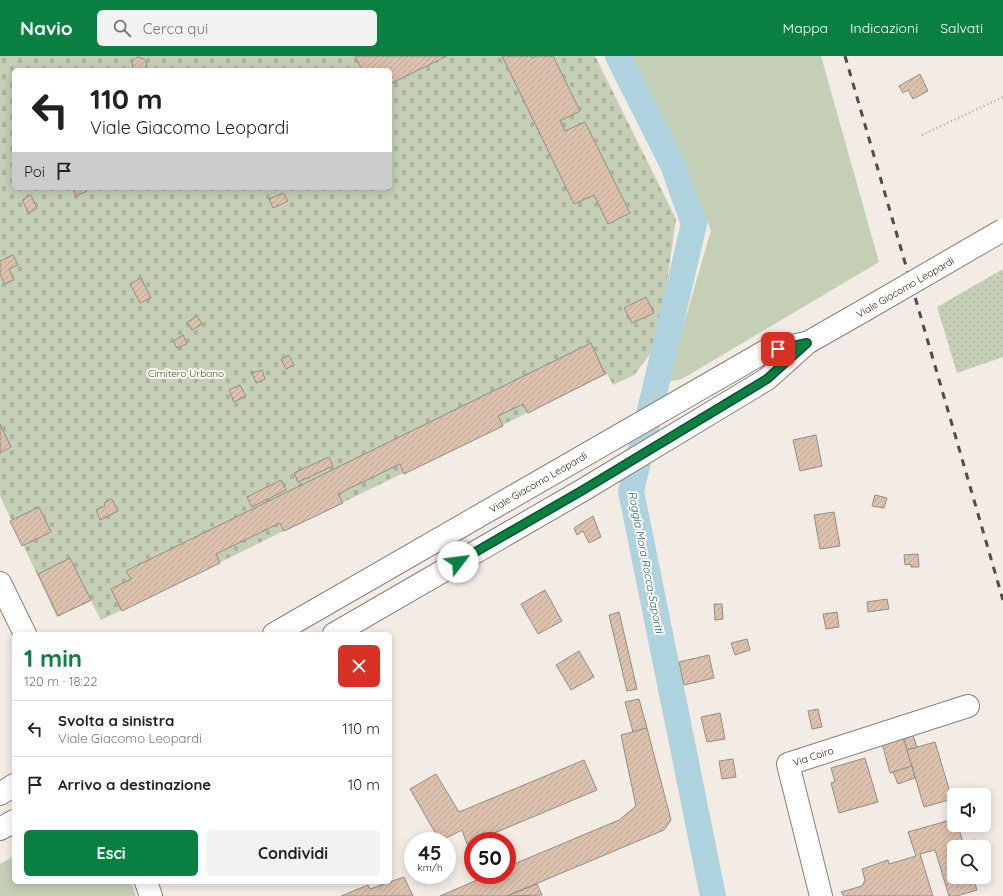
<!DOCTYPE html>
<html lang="it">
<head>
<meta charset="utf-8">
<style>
	:root { --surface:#fff; --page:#f2f2f2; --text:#222; --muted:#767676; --line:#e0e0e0; --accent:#0b8043 }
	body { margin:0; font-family:Quicksand,sans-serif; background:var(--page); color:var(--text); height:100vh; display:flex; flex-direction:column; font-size:15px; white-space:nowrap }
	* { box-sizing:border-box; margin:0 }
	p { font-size:13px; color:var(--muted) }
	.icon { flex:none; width:22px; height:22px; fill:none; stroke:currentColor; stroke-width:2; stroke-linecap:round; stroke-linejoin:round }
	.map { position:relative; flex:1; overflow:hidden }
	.sheet { position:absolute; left:12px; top:576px; width:380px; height:252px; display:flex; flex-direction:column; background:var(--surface); border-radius:6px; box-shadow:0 2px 10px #0003 }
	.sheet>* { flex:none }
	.hud { position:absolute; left:12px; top:12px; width:380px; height:122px; border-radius:6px; box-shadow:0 2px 10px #0003; background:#fff; color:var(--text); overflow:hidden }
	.controls { position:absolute; left:947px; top:732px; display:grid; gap:8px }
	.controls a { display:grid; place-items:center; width:44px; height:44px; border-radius:6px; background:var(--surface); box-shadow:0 2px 10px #0003; font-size:20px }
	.speed { position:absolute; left:404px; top:776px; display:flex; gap:8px; font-size:20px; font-weight:700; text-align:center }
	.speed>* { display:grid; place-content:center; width:52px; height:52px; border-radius:50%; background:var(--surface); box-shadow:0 2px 10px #0003; line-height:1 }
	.speed small { font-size:10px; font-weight:400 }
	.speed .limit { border:6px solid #d22; background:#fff; color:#111 }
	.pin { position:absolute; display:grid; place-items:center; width:34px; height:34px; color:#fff; margin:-17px; border-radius:8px; box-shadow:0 2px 6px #0006 }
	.me { position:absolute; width:44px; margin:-22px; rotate:60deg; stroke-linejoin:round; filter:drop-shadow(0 0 3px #0008) }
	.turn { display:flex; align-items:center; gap:14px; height:84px; padding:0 12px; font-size:18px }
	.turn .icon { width:52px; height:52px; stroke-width:2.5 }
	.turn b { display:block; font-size:28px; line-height:34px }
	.then { display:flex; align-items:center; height:38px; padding:0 12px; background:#0003; gap:8px; font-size:15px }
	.round { display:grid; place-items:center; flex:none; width:42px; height:42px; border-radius:6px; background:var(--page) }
	.summary { display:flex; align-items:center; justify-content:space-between; height:68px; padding:0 12px }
	h1 { font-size:24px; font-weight:800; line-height:30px; color:var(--accent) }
	.primary-button { display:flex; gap:8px; margin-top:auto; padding:8px 12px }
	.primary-button a { flex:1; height:46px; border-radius:6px; background:var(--accent); color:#fff; font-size:16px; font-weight:800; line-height:46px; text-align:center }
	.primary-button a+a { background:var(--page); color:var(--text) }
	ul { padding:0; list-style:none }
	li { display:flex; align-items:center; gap:12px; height:56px; padding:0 12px; border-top:1px solid var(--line) }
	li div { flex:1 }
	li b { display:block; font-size:15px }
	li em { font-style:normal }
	header { display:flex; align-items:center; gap:24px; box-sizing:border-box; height:56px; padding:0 20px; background:var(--accent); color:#fff }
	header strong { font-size:19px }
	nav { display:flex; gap:22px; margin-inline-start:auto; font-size:14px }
	.search { width:280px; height:36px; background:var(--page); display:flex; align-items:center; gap:10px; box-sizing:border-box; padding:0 14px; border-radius:6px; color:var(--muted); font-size:15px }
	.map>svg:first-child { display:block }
</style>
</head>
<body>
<header>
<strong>Navio</strong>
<div class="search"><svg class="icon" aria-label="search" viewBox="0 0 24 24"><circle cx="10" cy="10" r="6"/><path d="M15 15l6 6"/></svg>Cerca qui</div>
<nav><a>Mappa</a><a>Indicazioni</a><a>Salvati</a></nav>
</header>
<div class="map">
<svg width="1003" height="840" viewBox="0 0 1003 840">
	<defs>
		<pattern id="cemetery-stones" width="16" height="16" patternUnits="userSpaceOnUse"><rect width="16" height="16" fill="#c5cfb5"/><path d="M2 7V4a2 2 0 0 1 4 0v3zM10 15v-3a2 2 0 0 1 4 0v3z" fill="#a9b29b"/></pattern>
		<pattern id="park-dots" width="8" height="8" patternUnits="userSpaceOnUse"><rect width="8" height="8" fill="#c5cfb5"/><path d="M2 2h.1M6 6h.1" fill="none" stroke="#a9b29b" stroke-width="1.8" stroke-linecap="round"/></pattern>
		<pattern id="building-hatch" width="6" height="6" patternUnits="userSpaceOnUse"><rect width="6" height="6" fill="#dcc1ad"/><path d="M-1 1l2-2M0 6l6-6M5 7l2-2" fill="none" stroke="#bda695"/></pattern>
	</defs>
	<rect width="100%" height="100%" fill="#f3ece5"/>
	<g fill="#c5cfb5">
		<polygon points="624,0 821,0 879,206 682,323 667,326 711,174"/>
		<polygon points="14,800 14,826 131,826 136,840 0,840 0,808"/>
	</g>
	<path fill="url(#cemetery-stones)" fill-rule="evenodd" d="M 0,0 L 595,0 L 676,163 L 658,288 L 634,319 L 613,329 L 607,318 L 101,564 L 91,545 L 57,561 L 0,440 ZM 14,14 L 390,14 L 390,132 L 14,132 Z"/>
	<polygon fill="url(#park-dots)" points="1003,213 1003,301 957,317 937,251"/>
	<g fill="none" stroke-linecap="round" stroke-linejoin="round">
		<polyline stroke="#afd3de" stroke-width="26" points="618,0 673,109 694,168 631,435 713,840"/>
	</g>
	<g fill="url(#building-hatch)" stroke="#938c87">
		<polygon points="355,0 447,0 390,28 390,14 362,14"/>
		<polygon points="502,0 531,0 532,2 537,0 553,0 580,55 560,65 565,75 585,66 630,157 608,168 594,139 574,148"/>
		<polygon points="139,1 144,3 146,5 147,10 146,14 133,13 132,6 136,2"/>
		<polygon points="920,18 928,35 913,43 908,34 903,37 899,30"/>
		<polygon points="73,132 86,132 87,135 76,140"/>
		<polygon points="283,137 288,145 273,152 269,143"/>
		<polygon points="31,139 37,152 29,157 22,144"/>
		<polygon points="13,199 18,209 9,213 14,224 5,228 0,218 0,205"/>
		<polygon points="141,222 151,242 140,247 130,228"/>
		<polygon points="646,241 654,257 632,267 624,252"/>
		<polygon points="197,260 202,268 192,274 187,266"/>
		<polygon points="183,279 187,288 177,292 173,285"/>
		<polygon points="591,287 605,318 528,357 523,348 498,360 503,370 404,418 400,408 338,438 343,447 284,475 280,467 216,498 220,507 122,555 111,533 131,523 126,515"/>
		<polygon points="289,299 294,309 286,313 281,303"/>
		<polygon points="262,314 265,323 256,327 252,317"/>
		<polygon points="240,329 246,340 234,346 229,334"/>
		<polygon points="0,368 11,391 0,397"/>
		<polygon points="816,379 822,410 800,415 793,384"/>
		<polygon points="329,401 333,410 298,426 294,417"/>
		<polygon points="281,424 286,434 252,451 247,441"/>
		<polygon points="875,439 887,442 884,452 872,450"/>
		<polygon points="112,443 118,455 100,464 96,454 105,450 104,447"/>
		<polygon points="39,451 51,476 22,490 10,465"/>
		<polygon points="834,456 840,490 820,493 814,459"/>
		<polygon points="593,460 601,481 589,487 583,475 577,479 574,472"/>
		<polygon points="918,498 919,511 911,511 911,508 905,509 904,499"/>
		<polygon points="70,502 91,544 58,560 38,518"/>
		<polygon points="545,534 562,565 538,578 521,548"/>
		<polygon points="887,543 889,553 868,556 867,546"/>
		<polygon points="714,548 722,548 723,563 715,564"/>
		<polygon points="619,556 637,633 627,635 609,559"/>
		<polygon points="837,556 839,571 826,573 823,558"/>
		<polygon points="747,583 750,594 735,599 731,587"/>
		<polygon points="579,595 594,621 571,634 556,609"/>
		<polygon points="709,599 714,622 684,629 679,606"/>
		<polygon points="639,643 647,672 633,676 625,646"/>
		<polygon points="818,653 822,671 812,673 808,655"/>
		<polygon points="720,657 725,683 707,686 701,661"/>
		<polygon points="647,672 671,764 664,774 507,840 440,840 489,819 507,819 507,811 619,764 636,750 621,679"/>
		<polygon points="913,679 917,691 907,694 903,681"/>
		<polygon points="903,681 912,710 890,717 882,687"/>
		<polygon points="935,686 952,743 924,751 907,694"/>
		<polygon points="865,702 878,746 839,757 831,727 835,726 831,712"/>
		<polygon points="733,703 736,721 722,723 719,705"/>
		<polygon points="584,704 597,734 485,781 473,785 473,786 467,788 462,774 440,785 410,733 436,718 459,756"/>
		<polygon points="912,710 915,722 898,728 893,716"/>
		<polygon points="954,763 954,769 958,769 963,787 976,784 979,791 954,791 954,821 973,821 977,834 957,840 949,840 935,794 920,798 933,840 844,840 841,836 862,830 865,824 862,813 888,804 889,808 916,800 908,776"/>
		<polygon points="404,821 413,840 341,840 368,829 370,833"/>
		<polygon points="537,828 542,839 507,840"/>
	</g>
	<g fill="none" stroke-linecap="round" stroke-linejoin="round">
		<defs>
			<g id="street">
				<polyline points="0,527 25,578"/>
				<polyline points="146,826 151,840"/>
				<polyline points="821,840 788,708 968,650"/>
			</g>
			<g id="secondary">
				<polyline points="274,578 764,296 806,287"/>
				<polyline points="334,578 583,434 767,323 807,287 863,255"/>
				<polyline points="0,738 14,729"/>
				<polyline points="0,773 14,765"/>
			</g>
		</defs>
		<use href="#street" stroke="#86807a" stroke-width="24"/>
		<use href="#secondary" stroke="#86807a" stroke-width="24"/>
		<polyline stroke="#aba6a0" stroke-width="2.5" stroke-dasharray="1 3" stroke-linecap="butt" points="922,79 1003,41"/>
		<use href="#street" stroke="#fff" stroke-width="22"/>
		<use href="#secondary" stroke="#fff" stroke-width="22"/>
		<polyline stroke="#504c49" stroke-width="3" stroke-dasharray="7 7" stroke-linecap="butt" points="845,0 1003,544"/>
		<defs>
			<polyline id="secondary-bridge" points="863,255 1003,174"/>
		</defs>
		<use href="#secondary-bridge" stroke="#86807a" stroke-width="24" stroke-linecap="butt"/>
		<use href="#secondary-bridge" stroke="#fff" stroke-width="22"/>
	</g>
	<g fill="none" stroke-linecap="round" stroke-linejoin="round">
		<defs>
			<polyline id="route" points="458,506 583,434 767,323 807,287 778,293"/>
		</defs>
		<use href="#route" stroke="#07532c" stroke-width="10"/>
		<use href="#route" stroke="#0b8043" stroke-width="7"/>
	</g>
	<g text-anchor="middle" stroke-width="4" stroke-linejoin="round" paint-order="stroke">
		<g font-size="10" fill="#262421" stroke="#fefaf6">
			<text transform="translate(905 231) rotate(-30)" y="4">Viale Giacomo Leopardi</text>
			<text transform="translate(538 426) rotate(-30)" y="4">Viale Giacomo Leopardi</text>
			<text transform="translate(813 700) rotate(-18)" y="4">Via Coiro</text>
		</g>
		<g font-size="10" fill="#3f4d20" stroke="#fefaf6">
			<text x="186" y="321">Cimitero Urbano</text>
		</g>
		<g font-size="11" font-style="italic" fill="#1a5d6f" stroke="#fefaf6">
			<text transform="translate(646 506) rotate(79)" y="4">Roggia Mora Rocca-Saporiti</text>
		</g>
	</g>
</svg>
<div class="controls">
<a><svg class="icon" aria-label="sound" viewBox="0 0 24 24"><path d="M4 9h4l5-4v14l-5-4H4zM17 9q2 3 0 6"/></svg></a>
<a><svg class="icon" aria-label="search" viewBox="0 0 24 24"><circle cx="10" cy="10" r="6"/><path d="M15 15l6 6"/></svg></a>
</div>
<div class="speed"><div>45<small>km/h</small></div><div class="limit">50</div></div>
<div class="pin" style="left:778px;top:293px;background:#d93025"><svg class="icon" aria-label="arrive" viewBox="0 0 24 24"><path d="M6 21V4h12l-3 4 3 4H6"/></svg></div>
<svg class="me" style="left:458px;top:506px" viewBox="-20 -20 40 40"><circle r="19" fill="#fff"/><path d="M0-13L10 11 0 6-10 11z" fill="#0b8043"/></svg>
<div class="hud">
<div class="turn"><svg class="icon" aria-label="left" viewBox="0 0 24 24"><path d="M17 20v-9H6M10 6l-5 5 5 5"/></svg><div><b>110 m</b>Viale Giacomo Leopardi</div></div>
<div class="then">Poi<svg class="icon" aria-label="arrive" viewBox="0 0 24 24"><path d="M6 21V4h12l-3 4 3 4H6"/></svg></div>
</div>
<section class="sheet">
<div class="summary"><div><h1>1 min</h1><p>120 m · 18:22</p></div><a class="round" style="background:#d93025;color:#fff"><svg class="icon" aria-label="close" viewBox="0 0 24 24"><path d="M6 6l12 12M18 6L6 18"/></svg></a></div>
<ul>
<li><svg class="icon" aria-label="left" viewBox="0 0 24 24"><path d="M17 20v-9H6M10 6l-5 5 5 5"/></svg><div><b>Svolta a sinistra</b><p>Viale Giacomo Leopardi</p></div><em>110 m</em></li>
<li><svg class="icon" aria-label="arrive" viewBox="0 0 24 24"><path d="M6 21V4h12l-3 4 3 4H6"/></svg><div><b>Arrivo a destinazione</b></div><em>10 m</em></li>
</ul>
<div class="primary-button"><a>Esci</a><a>Condividi</a></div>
</section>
</div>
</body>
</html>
